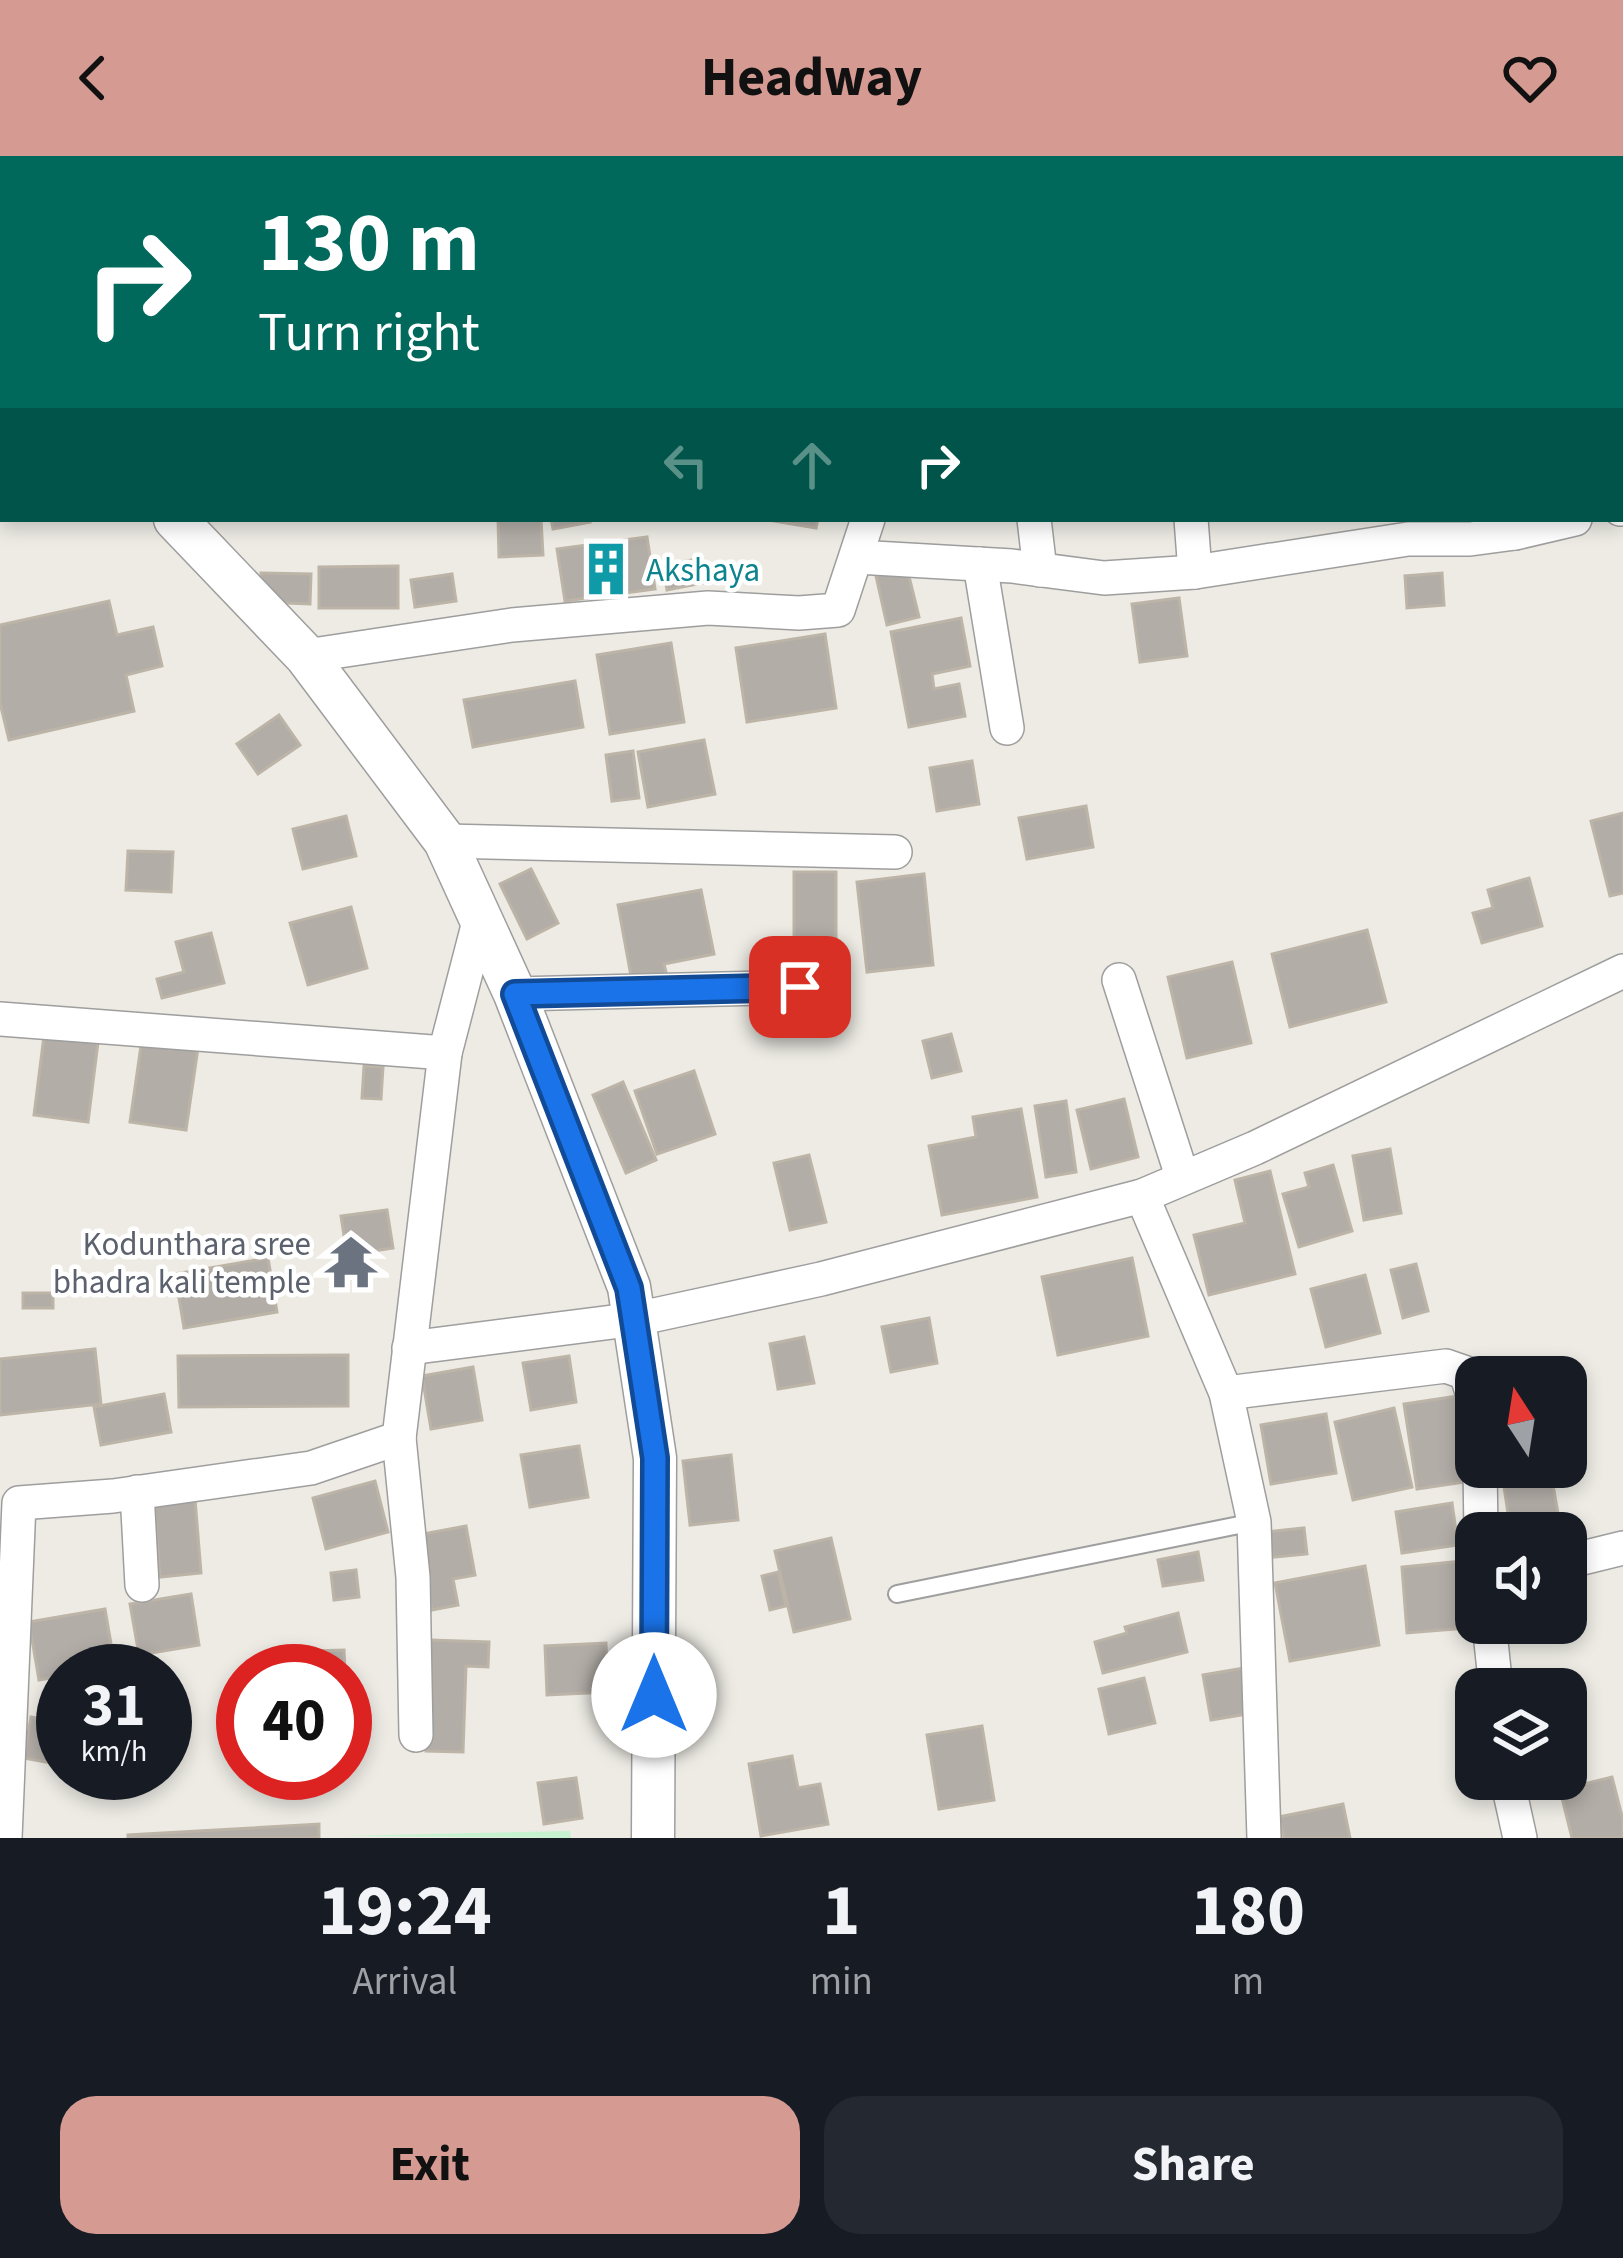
<!DOCTYPE html>
<html lang="en">
<head>
<meta charset="utf-8">
<style>
	:root { --surface:#171b24; --page:#242831; --text:#f1f3f6; --muted:#9ea1a6; --accent:#d59a92 }
	body { margin:0; font-family:"Source Sans 3",sans-serif; background:var(--page); color:var(--text); height:100vh; display:flex; flex-direction:column; font-size:45px; white-space:nowrap }
	* { box-sizing:border-box; margin:0 }
	p { font-size:39px; color:var(--muted) }
	.icon { flex:none; width:66px; height:66px; fill:none; stroke:currentColor; stroke-width:2; stroke-linecap:round; stroke-linejoin:round }
	.map { position:relative; height:1682px; overflow:hidden }
	.side { display:flex; flex-direction:column; background:var(--surface); flex:1 }
	.side>* { flex:none }
	.banner { position:absolute; left:0px; top:0px; width:1623px; height:366px; box-shadow:0 6px 18px #0003; background:#00695c; color:#fff; overflow:hidden }
	.needle { width:78px; rotate:348deg }
	.tools { position:absolute; left:1455px; top:1200px; display:grid; gap:24px }
	.tools a { display:grid; place-items:center; width:132px; height:132px; border-radius:24px; background:var(--surface); box-shadow:0 6px 18px #0003; font-size:60px }
	.speed { position:absolute; left:36px; top:1488px; display:flex; gap:24px; font-size:60px; font-weight:700; text-align:center }
	.speed>* { display:grid; place-content:center; width:156px; height:156px; border-radius:50%; background:var(--surface); box-shadow:0 6px 18px #0003; line-height:1 }
	.speed small { font-size:30px; font-weight:400 }
	.speed .limit { border:18px solid #d22; background:#fff; color:#111 }
	.pin { position:absolute; display:grid; place-items:center; width:102px; height:102px; color:#fff; margin:-51px; border-radius:24px; box-shadow:0 6px 18px #0006 }
	.me { position:absolute; width:132px; margin:-66px; rotate:0deg; stroke-linejoin:round; filter:drop-shadow(0 0 9px #0008) }
	.turn { display:flex; align-items:center; gap:42px; height:252px; padding:0 60px; font-size:54px }
	.turn .icon { width:156px; height:156px; stroke-width:2.5 }
	.turn b { display:block; font-size:84px; line-height:102px }
	.lanes { display:flex; align-items:center; height:114px; padding:0 60px; background:#0003; justify-content:center; gap:60px; direction:ltr }
	.lanes .off { opacity:.35 }
	.eta { display:flex; justify-content:space-evenly; align-items:center; height:204px; text-align:center }
	.eta b { font-size:72px; font-weight:700; line-height:84px }
	.primary-button { display:flex; gap:24px; margin-top:auto; padding:24px 60px }
	.primary-button a { flex:1; height:138px; border-radius:36px; background:var(--accent); color:#111; font-size:48px; font-weight:700; line-height:138px; text-align:center }
	.primary-button a+a { background:var(--page); color:var(--text) }
	header { display:flex; justify-content:space-between; align-items:center; height:156px; padding:0 60px; background:var(--accent); color:#111; font-size:54px; font-weight:700 }
	.map>svg:first-child { display:block }
</style>
</head>
<body>
<header><svg class="icon" aria-label="back" viewBox="0 0 24 24"><path d="M15 5l-7 7 7 7"/></svg>Headway<svg class="icon" aria-label="heart" viewBox="0 0 24 24"><path d="M12 20l-8-8c-3-5 5-10 8-4 3-6 11-1 8 4z"/></svg></header>
<div class="map">
<svg width="1623" height="1682" viewBox="0 0 1623 1682">
	<rect width="100%" height="100%" fill="#edebe4"/>
	<polygon fill="#c6f2d0" points="570,1675 571,1682 341,1680"/>
	<g fill="#b2ada7" stroke="#bdb4a8" stroke-width="3">
		<rect x="1070" y="0" width="71" height="3"/>
		<polygon points="1623,54 1623,107 1620,107 1620,55"/>
		<polygon points="1620,248 1623,248 1622,296 1620,287"/>
		<polygon points="498,363 541,363 543,399 499,401"/>
		<polygon points="551,363 589,363 590,366 553,373"/>
		<polygon points="762,363 818,363 816,372"/>
		<polygon points="647,381 655,433 565,445 557,393"/>
		<polygon points="701,402 707,426 667,434 663,410"/>
		<polygon points="398,410 398,452 319,452 319,411"/>
		<polygon points="907,412 919,461 887,469 876,420"/>
		<polygon points="261,417 311,418 310,448 261,446"/>
		<polygon points="1442,417 1444,449 1407,452 1405,420"/>
		<polygon points="452,418 456,445 415,451 411,424"/>
		<polygon points="1179,442 1187,500 1140,506 1132,448"/>
		<polygon points="109,445 117,479 153,471 162,510 126,519 134,555 9,584 0,547 0,469"/>
		<polygon points="961,462 970,510 932,518 934,533 959,528 965,560 909,571 891,476"/>
		<polygon points="825,478 836,552 747,566 736,492"/>
		<polygon points="671,487 684,566 610,578 597,499"/>
		<polygon points="575,525 583,571 473,591 464,544"/>
		<polygon points="279,559 300,589 258,618 237,588"/>
		<polygon points="704,584 715,638 648,651 638,596"/>
		<polygon points="633,595 639,642 612,645 606,599"/>
		<polygon points="972,605 979,648 937,655 930,612"/>
		<polygon points="1086,650 1093,691 1027,703 1019,662"/>
		<polygon points="1623,657 1623,737 1610,740 1591,665"/>
		<polygon points="346,660 356,700 303,713 293,673"/>
		<polygon points="128,695 173,696 171,736 126,734"/>
		<polygon points="531,713 558,767 527,783 500,728"/>
		<rect x="794" y="716" width="42" height="89"/>
		<polygon points="924,718 933,809 867,816 857,726"/>
		<polygon points="1529,722 1542,770 1482,787 1473,757 1493,752 1488,734"/>
		<polygon points="701,734 714,798 664,808 668,824 633,831 618,749"/>
		<polygon points="351,751 367,812 308,829 290,767"/>
		<polygon points="1367,774 1386,846 1290,871 1272,798"/>
		<polygon points="211,777 224,827 162,842 157,823 184,816 176,786"/>
		<polygon points="1232,806 1251,887 1187,902 1168,821"/>
		<polygon points="951,878 961,915 932,922 923,885"/>
		<polygon points="44,880 98,886 88,966 34,959"/>
		<polygon points="142,883 198,892 186,974 130,966"/>
		<polygon points="364,910 383,911 381,943 362,942"/>
		<polygon points="694,915 715,978 657,998 635,935"/>
		<polygon points="623,926 656,1004 626,1017 593,939"/>
		<polygon points="1124,943 1138,1001 1091,1013 1077,954"/>
		<polygon points="1066,945 1076,1016 1046,1021 1035,950"/>
		<polygon points="1021,953 1037,1041 942,1059 929,990 976,981 973,961"/>
		<polygon points="1390,993 1401,1057 1364,1064 1353,1000"/>
		<polygon points="809,999 826,1066 790,1074 774,1007"/>
		<polygon points="1333,1009 1352,1075 1299,1091 1283,1038 1309,1031 1305,1017"/>
		<polygon points="1270,1015 1295,1118 1209,1139 1194,1079 1245,1067 1235,1024"/>
		<polygon points="387,1054 393,1092 347,1099 341,1060"/>
		<polygon points="268,1102 277,1156 184,1172 175,1118"/>
		<polygon points="1132,1102 1148,1180 1058,1199 1042,1121"/>
		<polygon points="1416,1108 1428,1155 1403,1162 1391,1114"/>
		<polygon points="1365,1119 1380,1177 1326,1191 1311,1133"/>
		<rect x="23" y="1137" width="30" height="15"/>
		<polygon points="929,1162 937,1207 891,1216 882,1171"/>
		<polygon points="804,1181 814,1227 778,1233 770,1188"/>
		<polygon points="95,1193 101,1248 0,1259 0,1203"/>
		<polygon points="348,1199 348,1250 179,1251 178,1200"/>
		<polygon points="569,1200 576,1246 531,1254 523,1207"/>
		<polygon points="473,1211 482,1264 431,1273 422,1220"/>
		<polygon points="164,1238 171,1276 101,1289 94,1251"/>
		<polygon points="1458,1240 1471,1325 1417,1333 1404,1248"/>
		<polygon points="1394,1252 1412,1331 1353,1344 1335,1266"/>
		<polygon points="1326,1258 1336,1317 1271,1328 1261,1269"/>
		<polygon points="579,1290 588,1341 530,1351 521,1299"/>
		<polygon points="731,1299 738,1364 690,1369 683,1305"/>
		<polygon points="1501,1311 1550,1311 1561,1375 1511,1377"/>
		<polygon points="375,1325 388,1376 326,1393 313,1342"/>
		<polygon points="195,1343 201,1417 160,1421 154,1347"/>
		<polygon points="1452,1347 1458,1389 1402,1397 1396,1356"/>
		<polygon points="466,1370 475,1419 453,1423 458,1449 432,1454 418,1379"/>
		<polygon points="1304,1372 1307,1398 1266,1402 1264,1376"/>
		<polygon points="831,1382 850,1463 794,1476 775,1395"/>
		<polygon points="1198,1396 1203,1424 1163,1430 1158,1404"/>
		<polygon points="1463,1405 1469,1472 1407,1477 1402,1411"/>
		<polygon points="1365,1410 1379,1489 1290,1505 1275,1427"/>
		<polygon points="356,1414 359,1441 334,1444 331,1417"/>
		<polygon points="778,1416 786,1450 770,1454 762,1420"/>
		<polygon points="191,1438 199,1489 139,1499 130,1448"/>
		<polygon points="105,1453 115,1511 63,1515 63,1520 39,1524 29,1466"/>
		<polygon points="1178,1457 1187,1496 1103,1517 1095,1486 1127,1477 1125,1471"/>
		<polygon points="430,1484 489,1486 488,1511 466,1510 463,1596 426,1595"/>
		<polygon points="606,1487 608,1536 547,1539 545,1490"/>
		<polygon points="344,1494 345,1515 281,1515 280,1496"/>
		<polygon points="1244,1512 1253,1557 1211,1564 1203,1519"/>
		<polygon points="1144,1522 1155,1567 1109,1578 1099,1533"/>
		<polygon points="31,1561 63,1566 62,1609 24,1602"/>
		<polygon points="982,1570 994,1644 939,1653 927,1579"/>
		<polygon points="792,1600 798,1632 820,1628 828,1668 761,1680 749,1608"/>
		<polygon points="254,1617 285,1617 287,1627 256,1632"/>
		<polygon points="1612,1621 1623,1664 1623,1682 1572,1682 1560,1634"/>
		<polygon points="576,1622 582,1662 544,1668 538,1627"/>
		<polygon points="1343,1648 1350,1682 1284,1682 1279,1661"/>
		<polygon points="319,1668 319,1682 128,1682 128,1679"/>
	</g>
	<g fill="none" stroke-linecap="round" stroke-linejoin="round">
		<defs>
			<g id="service">
				<polyline points="887,3 902,0"/>
				<polyline points="897,1438 1254,1366"/>
			</g>
			<g id="minor">
				<polyline points="1531,0 1531,3"/>
				<polyline points="0,328 3,328"/>
				<polyline points="1620,353 1623,352"/>
				<polyline points="1034,363 1040,414"/>
				<polyline points="1191,363 1195,416"/>
				<polyline points="1515,377 1575,363"/>
				<polyline points="857,401 1012,410 1104,422 1195,416 1408,383 1470,383 1515,377 1515,363"/>
				<polyline points="980,408 1007,572"/>
				<polyline points="306,500 512,469 708,452 799,457 838,454 868,363"/>
				<polyline points="445,685 895,696"/>
				<polyline points="1119,824 1182,1020"/>
				<polyline points="515,838 800,831"/>
				<polyline points="0,863 445,897"/>
				<polyline points="1142,1040 1226,1237 1254,1366 1264,1682"/>
				<polyline points="409,1192 636,1163 821,1123 1142,1040 1255,992 1623,815"/>
				<polyline points="1226,1237 1446,1210 1466,1217 1476,1249"/>
				<polyline points="399,1282 413,1421 416,1579"/>
				<polyline points="1480,1311 1481,1377"/>
				<polyline points="137,1336 142,1429"/>
				<polyline points="1566,1406 1623,1392"/>
				<polyline points="1489,1467 1496,1533"/>
				<polyline points="1507,1623 1520,1682"/>
				<polyline points="5,1682 19,1347 113,1340 311,1312 399,1282 445,897 480,762"/>
			</g>
			<g id="tertiary">
				<polyline points="87,0 87,3"/>
				<polyline points="175,363 306,500 445,685 515,838 629,1131 655,1302 653,1682"/>
			</g>
		</defs>
		<use href="#service" stroke="#9e9e9e" stroke-width="20"/>
		<use href="#minor" stroke="#9e9e9e" stroke-width="36"/>
		<use href="#tertiary" stroke="#9e9e9e" stroke-width="45"/>
		<use href="#service" stroke="#fff" stroke-width="16"/>
		<use href="#minor" stroke="#fff" stroke-width="33"/>
		<use href="#tertiary" stroke="#fff" stroke-width="42"/>
	</g>
	<g fill="none" stroke-linecap="round" stroke-linejoin="round">
		<defs>
			<polyline id="route" points="654,1539 655,1302 629,1132 515,838 800,831"/>
		</defs>
		<use href="#route" stroke="#114b97" stroke-width="30"/>
		<use href="#route" stroke="#1a73e8" stroke-width="21"/>
	</g>
	<defs>
		<symbol id="building-bare" viewBox="-9 -9 18 18"><path d="M-4-6H4V6H1V3H-1V6H-4ZM-2.5-4.3h1.7v1.8h-1.7ZM.8-4.3h1.7v1.8H.8ZM-2.5-1h1.7V.8h-1.7ZM.8-1h1.7V.8H.8Z" fill="#0f9aa8" stroke="#fff" stroke-width="2.5" paint-order="stroke"/></symbol>
		<symbol id="temple-bare" viewBox="-9 -9 18 18"><path d="M0-6L5-2H3V0L6.5 2.5H4V6H1.5V3h-3V6H-4V2.5H-6.5L-3 0V-2H-5Z" fill="#6b7280" stroke="#fff" stroke-width="2.5" paint-order="stroke"/></symbol>
	</defs>
	<g fill-rule="evenodd">
		<use href="#building-bare" x="568" y="375" width="76" height="76"/>
		<use href="#temple-bare" x="313" y="1068" width="76" height="76"/>
	</g>
	<g text-anchor="middle" stroke-width="9" stroke-linejoin="round" paint-order="stroke">
		<g font-size="33" fill="#0d838f" stroke="#fff" text-anchor="start">
			<text x="646" y="425">Akshaya</text>
		</g>
		<g font-size="33" fill="#5b616d" stroke="#fff" text-anchor="end">
			<text x="311" y="1099">Kodunthara sree<tspan x="311" dy="38">bhadra kali temple</tspan></text>
		</g>
	</g>
</svg>
<div class="tools">
<a><svg class="needle" viewBox="-14 -14 28 28"><path d="M0-13l5 13h-10z" fill="#e53935"/><path d="M0 13l5-13h-10z" fill="#9ea1a6"/></svg></a>
<a><svg class="icon" aria-label="sound" viewBox="0 0 24 24"><path d="M4 9h4l5-4v14l-5-4H4zM17 9q2 3 0 6"/></svg></a>
<a><svg class="icon" aria-label="layers" viewBox="0 0 24 24"><path d="M12 4l9 5-9 5-9-5zM3 14l9 5 9-5"/></svg></a>
</div>
<div class="speed"><div>31<small>km/h</small></div><div class="limit">40</div></div>
<div class="pin" style="left:800px;top:831px;background:#d93025"><svg class="icon" aria-label="arrive" viewBox="0 0 24 24"><path d="M6 21V4h12l-3 4 3 4H6"/></svg></div>
<svg class="me" style="left:654px;top:1539px" viewBox="-20 -20 40 40"><circle r="19" fill="#fff"/><path d="M0-13L10 11 0 6-10 11z" fill="#1a73e8"/></svg>
<div class="banner">
<div class="turn"><svg class="icon" aria-label="right" viewBox="0 0 24 24"><path d="M7 20v-9h11M14 6l5 5-5 5"/></svg><div><b>130 m</b>Turn right</div></div>
<div class="lanes"><svg class="icon off" aria-label="left" viewBox="0 0 24 24"><path d="M17 20v-9H6M10 6l-5 5 5 5"/></svg><svg class="icon off" aria-label="ahead" viewBox="0 0 24 24"><path d="M12 20V5M6 11l6-6 6 6"/></svg><svg class="icon" aria-label="right" viewBox="0 0 24 24"><path d="M7 20v-9h11M14 6l5 5-5 5"/></svg></div>
</div>
</div>
<section class="side">
<div class="eta">
<div><b>19:24</b><p>Arrival</p></div>
<div><b>1</b><p>min</p></div>
<div><b>180</b><p>m</p></div>
</div>
<div class="primary-button"><a>Exit</a><a>Share</a></div>
</section>
</body>
</html>
